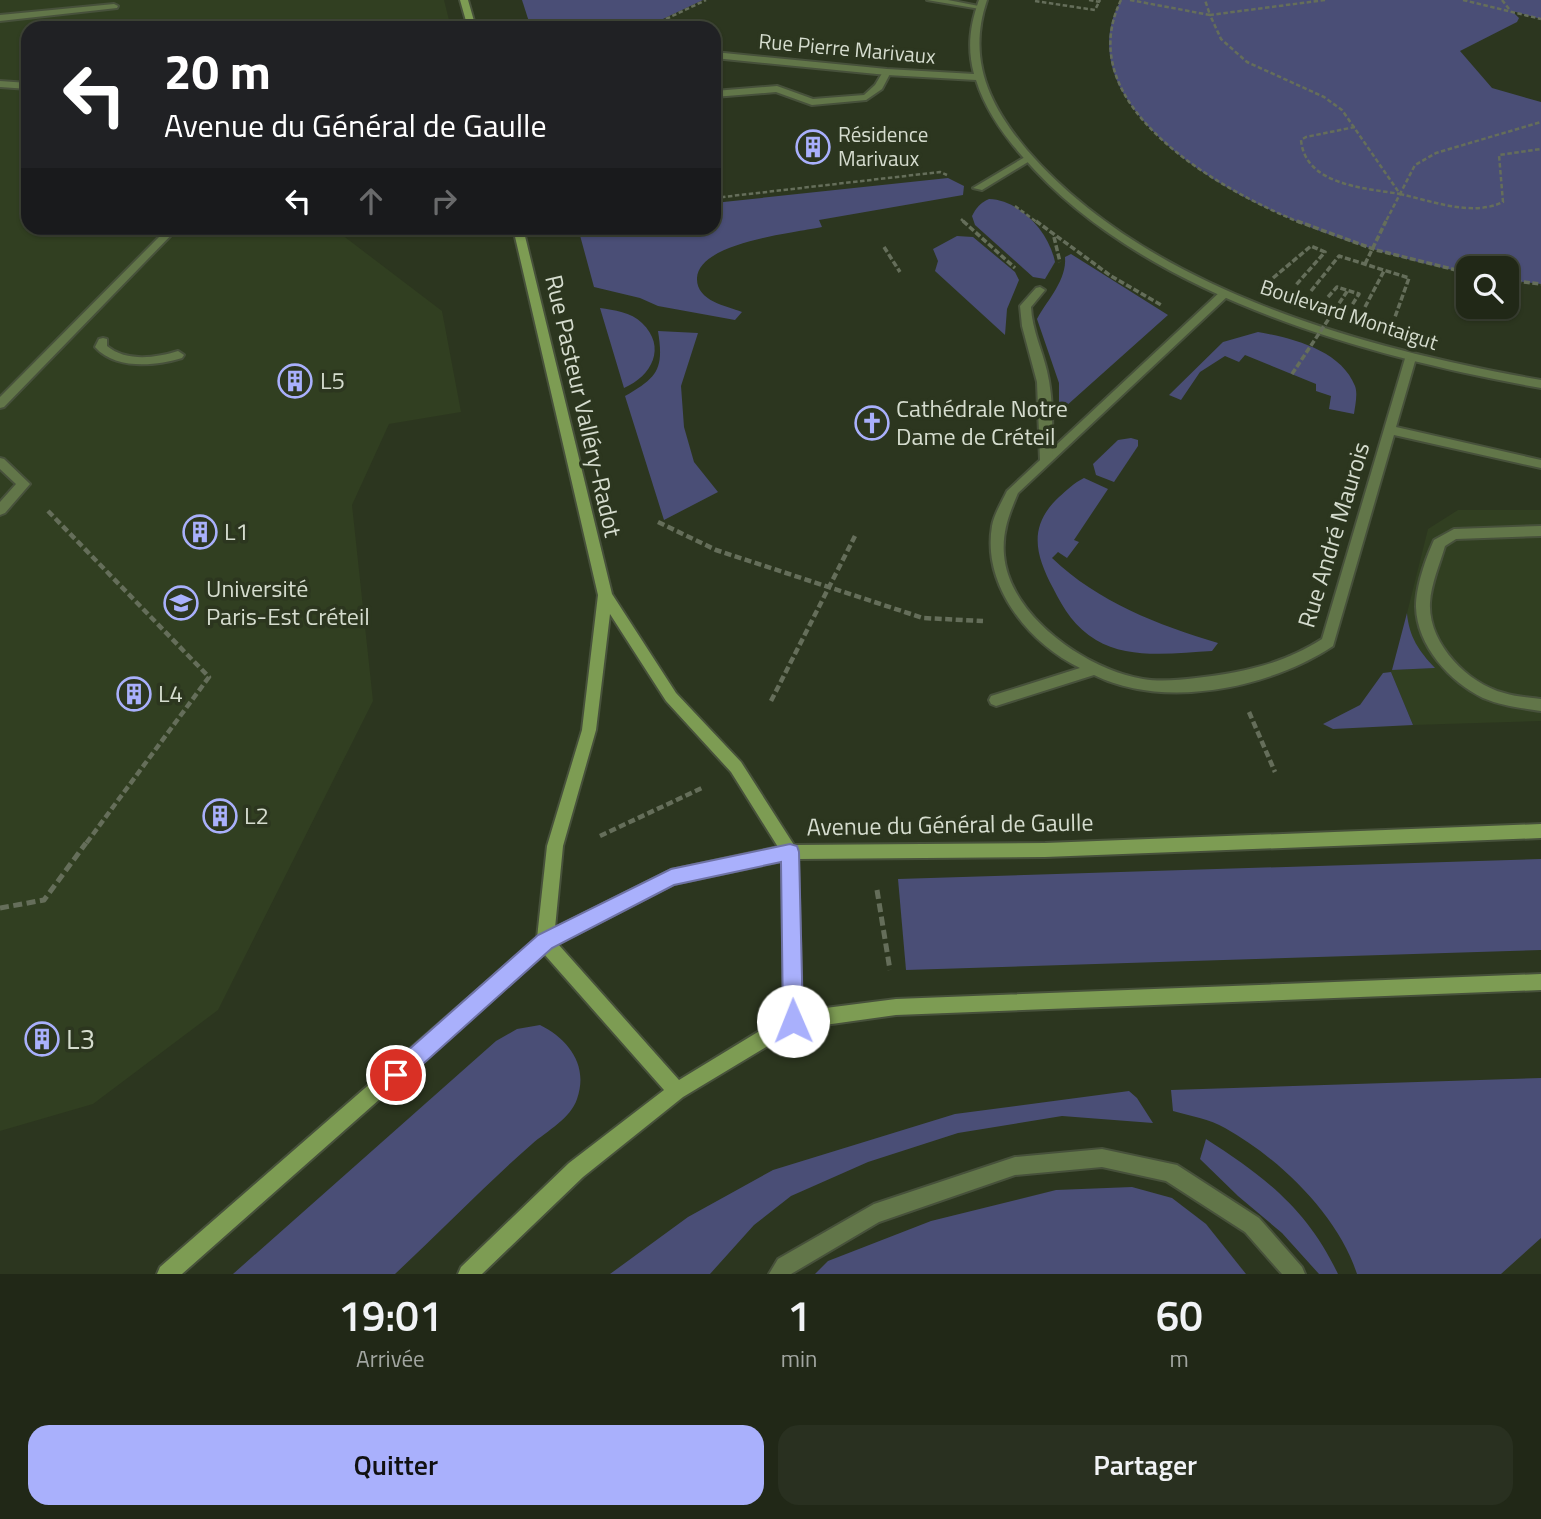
<!DOCTYPE html>
<html lang="fr">
<head>
<meta charset="utf-8">
<style>
	:root { --surface:#212817; --page:#293020; --text:#f1f3f6; --muted:#a2a6a1; --line:#3e4436; --accent:#a9b0fc }
	body { margin:0; font-family:"Titillium Web",sans-serif; background:var(--page); color:var(--text); height:100vh; display:flex; flex-direction:column; font-size:26px; white-space:nowrap }
	* { box-sizing:border-box; margin:0 }
	p { font-size:23px; color:var(--muted) }
	.icon { flex:none; width:38px; height:38px; fill:none; stroke:currentColor; stroke-width:2; stroke-linecap:round; stroke-linejoin:round }
	.map { position:relative; height:1274px; overflow:hidden }
	.sheet { display:flex; flex-direction:column; background:var(--surface); flex:1 }
	.sheet>* { flex:none }
	.banner { position:absolute; left:21px; top:21px; width:700px; height:214px; border-radius:21px; box-shadow:0 2px 5px #0004,0 0 0 2px var(--line); background:#202124; color:#fff; overflow:hidden }
	.controls { position:absolute; left:1456px; top:256px; display:grid; gap:14px }
	.controls a { display:grid; place-items:center; width:63px; height:63px; border-radius:14px; background:var(--surface); box-shadow:0 2px 5px #0004,0 0 0 2px var(--line); font-size:35px }
	.pin { position:absolute; display:grid; place-items:center; width:60px; height:60px; color:#fff; margin:-30px; border:4px solid #fff; border-radius:50%; box-shadow:0 2px 7px #0007 }
	.me { position:absolute; width:77px; margin:-38px; rotate:359deg; stroke-linejoin:round; filter:drop-shadow(0 0 5px #0008) }
	.turn { display:flex; align-items:center; gap:24px; height:147px; padding:0 28px; font-size:32px }
	.turn .icon { width:91px; height:91px; stroke-width:2.5 }
	.turn b { display:block; font-size:49px; line-height:60px }
	.lanes { display:flex; align-items:center; height:66px; padding:0 28px; background:#0003; justify-content:center; gap:35px; direction:ltr }
	.lanes .off { opacity:.35 }
	.eta { display:flex; justify-content:space-evenly; align-items:center; height:119px; text-align:center }
	.eta b { font-size:42px; font-weight:600; line-height:49px }
	.action { display:flex; gap:14px; margin-top:auto; padding:14px 28px }
	.action a { flex:1; height:80px; border-radius:21px; background:var(--accent); color:#111; font-size:28px; font-weight:600; line-height:80px; text-align:center }
	.action a+a { background:var(--page); color:var(--text) }
	.map>svg:first-child { display:block }
</style>
</head>
<body>
<div class="map">
<svg width="1541" height="1274" viewBox="0 0 1541 1274">
	<rect width="100%" height="100%" fill="#2c361f"/>
	<g fill="#313f21">
		<polygon points="0,0 444,0 451,28 28,28 28,228 333,228 442,311 461,412 389,424 352,505 373,701 218,1010 93,1104 0,1131"/>
		<polygon points="1458,510 1541,510 1541,721 1413,725 1391,672 1392,670 1434,668 1415,644 1408,630 1407,613 1428,529"/>
	</g>
	<g fill="#4a4e76">
		<polygon points="522,0 703,0 644,28 531,28"/>
		<path d="M 1121,0 L 1541,0 L 1541,19 L 1512,11 L 1519,18 L 1517,22 L 1460,51 L 1492,88 L 1541,102 L 1541,284 L 1507,280 L 1507,268 L 1468,268 L 1468,273 C 1359,252 1181,194 1122,91 C 1106,61 1104,30 1121,0 Z"/>
		<path d="M 948,178 L 964,186 L 963,195 L 819,220 L 822,227 C 794,233 699,242 697,278 C 696,301 726,306 742,312 L 735,320 L 658,306 L 640,298 L 594,287 L 578,228 L 610,228 L 611,233 L 644,228 L 714,228 L 714,203 Z"/>
		<path d="M 989,199 C 1020,200 1049,232 1055,262 L 1045,279 L 1033,277 L 975,225 L 972,216 C 976,208 980,203 989,199 Z"/>
		<polygon points="957,236 973,237 1015,272 1019,280 1007,309 1005,335 935,271 938,261 933,249"/>
		<path d="M 1071,254 L 1168,315 L 1065,407 L 1059,406 L 1059,383 L 1037,319 C 1048,299 1067,280 1065,257 Z"/>
		<path d="M 600,308 C 614,310 631,312 642,323 C 667,347 652,376 624,388 Z"/>
		<path d="M 658,331 L 698,333 L 681,386 L 684,427 L 694,462 L 718,492 L 664,520 L 625,396 C 658,377 664,369 658,331 Z"/>
		<path d="M 1258,332 C 1292,338 1341,350 1355,386 C 1358,394 1355,406 1354,414 L 1329,409 L 1331,396 L 1316,391 L 1316,384 L 1245,355 L 1239,362 L 1225,356 L 1200,372 L 1181,400 L 1169,395 L 1223,342 Z"/>
		<polygon points="1131,438 1138,440 1138,446 1114,482 1096,475 1093,464 1118,440"/>
		<path d="M 1084,478 L 1108,489 L 1074,540 L 1079,542 L 1067,558 L 1058,552 L 1052,558 C 1098,602 1158,625 1218,643 L 1212,651 C 1175,653 1129,660 1096,640 C 1075,627 1064,610 1053,588 C 1035,554 1028,526 1059,497 C 1067,490 1074,483 1084,478 Z"/>
		<path d="M 1407,613 C 1409,637 1419,651 1435,668 L 1392,670 Z"/>
		<polygon points="1391,672 1413,725 1333,729 1323,724 1360,705 1383,673"/>
		<polygon points="1541,859 1541,950 906,970 898,879"/>
		<path d="M 540,1025 C 568,1039 589,1065 577,1099 C 571,1118 547,1131 532,1144 C 485,1185 441,1231 395,1274 L 233,1274 L 496,1041 L 517,1029 Z"/>
		<path d="M 1541,1078 L 1541,1238 L 1501,1274 L 1357,1274 C 1338,1215 1279,1158 1225,1128 C 1210,1119 1190,1116 1173,1111 L 1171,1090 Z"/>
		<polygon points="1129,1091 1137,1098 1153,1123 1062,1116 958,1133 868,1162 791,1196 754,1225 710,1274 610,1274 688,1217 773,1170 955,1114"/>
		<path d="M 1206,1139 C 1265,1177 1307,1209 1338,1274 L 1319,1274 L 1282,1233 L 1238,1196 L 1200,1159 Z"/>
		<polygon points="1132,1187 1172,1198 1206,1224 1246,1274 815,1274 828,1261 931,1221 1056,1190"/>
	</g>
	<g fill="none" stroke-linecap="round" stroke-linejoin="round">
		<defs>
			<g id="lane">
				<polygon points="927,0 948,0 984,7 980,9"/>
				<polygon points="114,4 118,6 117,8 0,21 0,15"/>
				<polygon points="884,70 891,72 882,89 866,100 812,105 776,92 714,97 714,91 777,86 813,99 864,95 875,85"/>
				<polygon points="0,81 28,83 28,89 0,87"/>
				<polygon points="1025,157 1033,159 982,190 973,188"/>
				<polygon points="168,228 178,228 4,407 0,408 0,397"/>
				<path d="M 1225,290 L 1230,293 L 1229,295 L 1018,493 C 1009,514 1002,532 1004,555 C 1009,616 1087,670 1143,679 C 1160,682 1179,680 1196,678 C 1242,673 1283,664 1322,639 L 1406,355 L 1410,354 L 1416,358 L 1396,427 L 1541,460 L 1541,468 L 1394,435 L 1333,646 C 1270,688 1164,710 1094,675 L 996,706 L 991,704 L 989,700 L 991,696 L 1080,668 C 1028,643 982,585 992,526 C 994,514 1002,502 1007,491 L 1221,291 Z"/>
				<path d="M 103,338 L 107,339 L 107,346 C 126,362 156,358 178,351 L 184,355 L 182,358 C 156,366 115,370 95,347 L 99,339 Z"/>
				<polygon points="0,458 4,459 30,484 5,513 0,515 0,502 16,484 0,469"/>
				<path d="M 1541,526 L 1541,536 L 1456,539 L 1445,546 C 1440,564 1431,583 1430,603 C 1428,643 1467,683 1504,693 C 1516,697 1529,697 1541,699 L 1541,711 C 1521,708 1502,706 1483,698 C 1450,682 1417,646 1416,607 C 1416,586 1426,558 1434,540 L 1454,529 Z"/>
				<polygon points="1102,1149 1177,1165 1259,1218 1302,1267 1305,1274 1282,1274 1245,1232 1166,1181 1102,1167 1015,1175 879,1222 791,1274 769,1274 778,1259 874,1204 1015,1157"/>
			</g>
			<g id="street">
				<path d="M 979,0 L 987,0 C 967,59 989,105 1027,150 C 1148,290 1365,349 1541,380 L 1541,388 C 1367,357 1141,295 1022,156 C 1002,133 985,109 976,80 L 887,75 L 714,58 L 714,52 L 887,69 L 974,74 C 967,48 970,25 979,0 Z"/>
				<path d="M 1040,287 L 1045,290 L 1031,307 C 1032,330 1042,349 1047,371 C 1054,400 1052,431 1052,460 L 1046,464 L 1040,460 L 1037,382 L 1022,326 L 1020,306 L 1036,288 Z"/>
			</g>
			<g id="secondary">
				<polygon points="460,0 468,0 476,28 468,28"/>
				<path d="M 513,228 L 523,228 L 612,594 L 676,693 L 741,762 L 794,845 L 1045,843 L 1541,824 L 1541,838 L 1045,857 L 798,859 L 802,1011 L 896,999 L 1541,974 L 1541,990 L 896,1015 L 796,1029 L 683,1097 L 583,1177 L 482,1274 L 458,1274 L 461,1267 L 569,1163 L 664,1090 L 544,954 L 182,1274 L 157,1274 L 160,1267 L 537,938 L 547,846 L 582,730 L 598,595 ZM 610,614 L 666,701 L 731,772 L 778,847 L 671,870 L 555,928 L 563,846 L 596,730 ZM 782,861 L 784,1016 L 679,1080 L 558,944 L 674,884 Z"/>
			</g>
		</defs>
		<use href="#lane" stroke="#47513b" stroke-width="4"/>
		<use href="#street" stroke="#47513b" stroke-width="4"/>
		<use href="#secondary" stroke="#47513b" stroke-width="4"/>
		<g stroke="#656e5a" stroke-width="2.5" stroke-dasharray="4.5 2.5" stroke-linecap="butt">
			<polyline points="1089,0 1100,2"/>
			<path d="M 1121,0 C 1069,107 1221,190 1301,223"/>
			<polyline points="1130,0 1210,15 1205,0"/>
			<polyline points="1325,0 1210,15 1221,39 1247,62 1324,97 1342,110 1400,194 1415,165 1436,153 1541,122"/>
			<polyline points="1463,0 1541,19"/>
			<polyline points="1502,0 1509,9"/>
			<polyline points="1035,1 1095,10 1100,0"/>
			<polyline points="647,28 706,0"/>
			<path d="M 1355,127 L 1306,137 L 1301,140 C 1305,185 1364,188 1400,194 L 1385,223"/>
			<path d="M 1400,194 C 1432,201 1472,217 1503,202 L 1499,155 L 1541,149"/>
			<polyline points="714,198 940,172 947,175"/>
			<polyline points="1015,206 1038,223"/>
			<polyline points="961,219 965,223"/>
		</g>
		<g stroke="#656e5a" stroke-width="3.5" stroke-dasharray="6 2.5" stroke-linecap="butt">
			<polyline points="963,221 1015,268"/>
			<polyline points="1036,221 1111,276 1161,305"/>
			<polyline points="1297,221 1376,250 1468,273"/>
			<polyline points="1054,237 1060,262"/>
			<polyline points="884,247 900,272"/>
			<polyline points="1365,264 1386,221"/>
			<polyline points="1273,278 1311,246 1325,252 1295,286"/>
			<polyline points="1507,280 1541,284"/>
			<polyline points="1311,291 1339,256 1409,278 1395,317"/>
			<polyline points="1328,297 1337,287 1359,294 1352,305"/>
			<polyline points="1365,307 1384,271"/>
		</g>
		<g stroke="#656e5a" stroke-width="4.5" stroke-dasharray="7 3.5" stroke-linecap="butt">
			<polyline points="48,511 209,677 85,845"/>
			<polyline points="658,522 716,550 923,618 983,621"/>
			<polyline points="771,701 855,536"/>
			<polyline points="1249,712 1275,772"/>
			<polyline points="600,836 704,787"/>
		</g>
		<g stroke="#656e5a" stroke-width="5" stroke-dasharray="9 4.5" stroke-linecap="butt">
			<polyline points="877,890 890,970"/>
			<polyline points="0,908 44,900 86,843"/>
		</g>
		<use href="#lane" fill="#627649" fill-rule="evenodd"/>
		<use href="#street" fill="#627649" fill-rule="evenodd"/>
		<use href="#secondary" fill="#7d9c53" fill-rule="evenodd"/>
		<polyline stroke="#656e5a" stroke-width="3.5" stroke-dasharray="6 2.5" stroke-linecap="butt" points="1292,374 1348,290"/>
	</g>
	<polygon fill="#a9b0fc" stroke="#6e72a4" stroke-width="2" points="790,844 797,846 799,852 803,1021 800,1028 793,1031 786,1028 783,1021 781,862 674,885 552,948 403,1082 396,1085 388,1082 385,1075 388,1068 538,935 671,869"/>
	<defs>
		<symbol id="building-ring" viewBox="-11 -11 22 22"><circle r="9.5" fill="#2c361f" stroke="#a9b0fc" stroke-width="1.5"/><path d="M-4-6H4V6H1V3H-1V6H-4ZM-2.5-4.3h1.7v1.8h-1.7ZM.8-4.3h1.7v1.8H.8ZM-2.5-1h1.7V.8h-1.7ZM.8-1h1.7V.8H.8Z" fill="#a9b0fc"/></symbol>
		<symbol id="church-ring" viewBox="-11 -11 22 22"><circle r="9.5" fill="#2c361f" stroke="#a9b0fc" stroke-width="1.5"/><path d="M-1.2-6h2.4v3.5h3.3v2.4h-3.3V6h-2.4V-.1h-3.3v-2.4h3.3Z" fill="#a9b0fc"/></symbol>
		<symbol id="university-ring" viewBox="-11 -11 22 22"><circle r="9.5" fill="#2c361f" stroke="#a9b0fc" stroke-width="1.5"/><path d="M0-5L7-2L0 1L-7-2ZM-4 1L0 2.5L4 1V4Q0 6-4 4Z" fill="#a9b0fc"/></symbol>
	</defs>
	<g fill-rule="evenodd">
		<use href="#building-ring" x="794" y="128" width="38" height="38"/>
		<use href="#building-ring" x="276" y="362" width="38" height="38"/>
		<use href="#church-ring" x="853" y="404" width="38" height="38"/>
		<use href="#building-ring" x="181" y="513" width="38" height="38"/>
		<use href="#university-ring" x="162" y="584" width="38" height="38"/>
		<use href="#building-ring" x="115" y="675" width="38" height="38"/>
		<use href="#building-ring" x="201" y="797" width="38" height="38"/>
		<use href="#building-ring" x="23" y="1020" width="38" height="38"/>
	</g>
	<g text-anchor="middle" stroke-width="7" stroke-linejoin="round" paint-order="stroke">
		<g font-size="21" fill="#d5dcce" stroke="#2c361f">
			<text transform="translate(847 49) rotate(5)" y="7">Rue Pierre Marivaux</text>
			<text transform="translate(1349 315) rotate(18)" y="7">Boulevard Montaigut</text>
		</g>
		<g font-size="21" fill="#d5dcce" stroke="#2c361f" text-anchor="start">
			<text x="838" y="142">Résidence<tspan x="838" dy="24">Marivaux</tspan></text>
		</g>
		<g font-size="24" fill="#d5dcce" stroke="#2c361f" text-anchor="start">
			<text x="320" y="389">L5</text>
			<text x="896" y="417">Cathédrale Notre<tspan x="896" dy="28">Dame de Créteil</tspan></text>
			<text x="224" y="540">L1</text>
			<text x="206" y="597">Université<tspan x="206" dy="28">Paris-Est Créteil</tspan></text>
			<text x="158" y="702">L4</text>
			<text x="244" y="824">L2</text>
		</g>
		<g font-size="24" fill="#d5dcce" stroke="#2c361f">
			<text transform="translate(583 406) rotate(77)" y="8">Rue Pasteur Valléry-Radot</text>
			<text transform="translate(1334 535) rotate(-73)" y="8">Rue André Maurois</text>
			<text transform="translate(950 825) rotate(-1)" y="8">Avenue du Général de Gaulle</text>
		</g>
		<g font-size="28" fill="#d5dcce" stroke="#2c361f" text-anchor="start">
			<text x="66" y="1049">L3</text>
		</g>
	</g>
</svg>
<div class="controls">
<a><svg class="icon" aria-label="search" viewBox="0 0 24 24"><circle cx="10" cy="10" r="6"/><path d="M15 15l6 6"/></svg></a>
</div>
<div class="pin" style="left:396px;top:1075px;background:#d93025"><svg class="icon" aria-label="arrive" viewBox="0 0 24 24"><path d="M6 21V4h12l-3 4 3 4H6"/></svg></div>
<svg class="me" style="left:793px;top:1021px" viewBox="-20 -20 40 40"><circle r="19" fill="#fff"/><path d="M0-13L10 11 0 6-10 11z" fill="#a9b0fc"/></svg>
<div class="banner">
<div class="turn"><svg class="icon" aria-label="left" viewBox="0 0 24 24"><path d="M17 20v-9H6M10 6l-5 5 5 5"/></svg><div><b>20 m</b>Avenue du Général de Gaulle</div></div>
<div class="lanes"><svg class="icon" aria-label="left" viewBox="0 0 24 24"><path d="M17 20v-9H6M10 6l-5 5 5 5"/></svg><svg class="icon off" aria-label="ahead" viewBox="0 0 24 24"><path d="M12 20V5M6 11l6-6 6 6"/></svg><svg class="icon off" aria-label="right" viewBox="0 0 24 24"><path d="M7 20v-9h11M14 6l5 5-5 5"/></svg></div>
</div>
</div>
<section class="sheet">
<div class="eta">
<div><b>19:01</b><p>Arrivée</p></div>
<div><b>1</b><p>min</p></div>
<div><b>60</b><p>m</p></div>
</div>
<div class="action"><a>Quitter</a><a>Partager</a></div>
</section>
</body>
</html>
